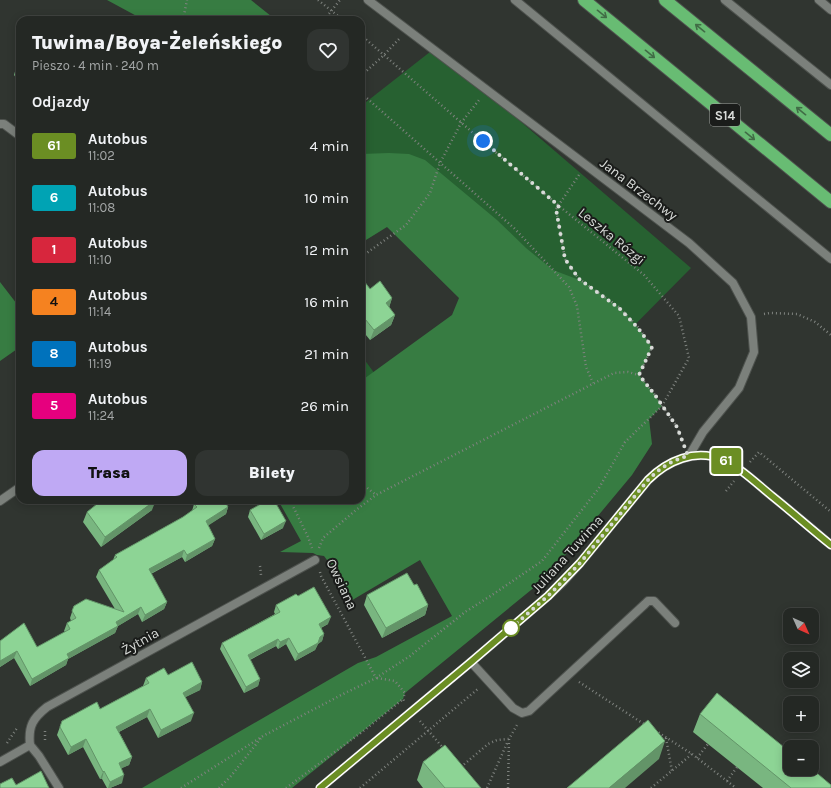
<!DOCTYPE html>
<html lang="pl">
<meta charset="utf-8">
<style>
body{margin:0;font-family:Karla,sans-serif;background:#303431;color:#f1f3f6;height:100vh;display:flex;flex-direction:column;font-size:15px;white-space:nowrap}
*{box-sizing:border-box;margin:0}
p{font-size:13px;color:#a3a6a6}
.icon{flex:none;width:22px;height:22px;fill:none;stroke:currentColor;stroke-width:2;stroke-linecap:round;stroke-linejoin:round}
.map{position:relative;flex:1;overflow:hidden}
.details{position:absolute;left:16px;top:16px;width:349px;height:488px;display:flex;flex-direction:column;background:#242824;border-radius:12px;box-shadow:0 2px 10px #0003,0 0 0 1px #414441}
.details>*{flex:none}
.badge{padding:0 8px;border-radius:3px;font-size:14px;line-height:26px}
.needle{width:26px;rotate:135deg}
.controls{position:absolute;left:783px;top:608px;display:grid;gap:8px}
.controls a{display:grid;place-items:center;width:36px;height:36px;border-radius:8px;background:#242824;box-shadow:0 2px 10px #0003,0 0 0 1px #414441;font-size:20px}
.you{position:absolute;width:20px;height:20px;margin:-10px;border:3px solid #fff;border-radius:50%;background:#1a73e8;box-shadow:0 0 0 6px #1a73e833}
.map>.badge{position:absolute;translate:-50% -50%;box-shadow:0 0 0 2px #fff}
h2{padding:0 16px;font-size:15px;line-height:36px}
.round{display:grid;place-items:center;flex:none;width:42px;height:42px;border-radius:12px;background:#303431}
.headline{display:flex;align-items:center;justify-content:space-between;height:68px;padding:0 16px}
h1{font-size:19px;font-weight:800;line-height:30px}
.primary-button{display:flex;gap:8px;margin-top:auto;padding:8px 16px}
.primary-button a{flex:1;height:46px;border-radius:12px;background:#bfa9f4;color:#111;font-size:16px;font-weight:800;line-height:46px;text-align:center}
.primary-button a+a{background:#303431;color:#f1f3f6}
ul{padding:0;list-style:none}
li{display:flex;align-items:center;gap:12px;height:52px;padding:0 16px}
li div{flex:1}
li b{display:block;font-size:15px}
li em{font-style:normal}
li .badge{min-width:44px;font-weight:700;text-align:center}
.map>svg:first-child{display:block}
</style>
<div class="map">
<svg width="831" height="788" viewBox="0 0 831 788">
<rect width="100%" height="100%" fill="#303530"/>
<path fill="#276131" d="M 435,48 L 691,268 L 606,354 L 361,483 L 361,355 L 375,374 L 478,303 L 391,224 L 361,243 L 361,106 Z"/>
<path fill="#377c42" d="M 107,0 L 251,0 L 276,20 L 144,20 Z
M 389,153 L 409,154 L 425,160 L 497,220 L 526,248 L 553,270 L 582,281 L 619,307 L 640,330 L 652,347 L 639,375 L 655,395 L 662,406 L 649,419 L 652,444 L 632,475 L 547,577 L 405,693 L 403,699 L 292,788 L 142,788 L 358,663 L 376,657 L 452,616 L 420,560 L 349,602 L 330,564 L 324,556 L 317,555 L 313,553 L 280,552 L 301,541 L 278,500 L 361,500 L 361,381 L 452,315 L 459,298 L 387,227 L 361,243 L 361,154 Z
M 0,282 L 20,308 L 20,347 L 0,361 Z"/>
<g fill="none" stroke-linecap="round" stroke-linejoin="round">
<g stroke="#4e524e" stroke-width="10">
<path id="service" d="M 368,0 L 689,243 L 733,283 L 751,317 L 754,352 L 739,388 L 703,432 L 689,456
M 515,0 L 831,259
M 725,0 L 831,85
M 819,0 L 831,10
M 0,501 L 20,487
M 471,662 L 513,708 L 522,713 L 529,711 L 645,604 L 648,601 L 654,601 L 675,623
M 30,745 L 39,756 L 59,788"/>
</g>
<g stroke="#4e524e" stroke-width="10">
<path id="minor" d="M 0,124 L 4,124 L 20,136
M 0,762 L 30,745 C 28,726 33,718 47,707 L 315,560"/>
</g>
<g stroke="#4e524e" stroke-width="10">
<path id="tertiary" d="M 320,788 L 471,662 L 548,596 L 564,581 L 580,563 L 648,480 C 667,461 696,448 723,460 C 741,468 756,483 772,496 C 792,512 811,528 831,545"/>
</g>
<g stroke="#4e524e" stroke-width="14">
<path id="motorway" d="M 584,0 L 831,202
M 665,0 L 831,135"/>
</g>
<path stroke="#7f837f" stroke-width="2.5" stroke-dasharray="1 3" stroke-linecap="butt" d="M 318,0 L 343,20
M 183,20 L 187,0
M 324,20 L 340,0
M 361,76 L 384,55 L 399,39
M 361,93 L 514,228 L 569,287 L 577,306 L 586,367 L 593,383
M 579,175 L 556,209 L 565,259 L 579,279 L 619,307 L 638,327 L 652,347 L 639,375
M 361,257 L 406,225 L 430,193 L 440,163 L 461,123 L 479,100
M 764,314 L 770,313 L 797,314 L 815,322 L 831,335
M 750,462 L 759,452 L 831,512
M 361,483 L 376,495 L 614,373 L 628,372 L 639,375 L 655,395 L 677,427 L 682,441
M 726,491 L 734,481
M 290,500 L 308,537 L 312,548
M 319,548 L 323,538 L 356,510 L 376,495
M 260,566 L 261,575
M 320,572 L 321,576 L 376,678
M 377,678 L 395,681 L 405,693 L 403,699
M 579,682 L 647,726
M 420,721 L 444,749
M 45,731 L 45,740 L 46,741
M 666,738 L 672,771
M 7,743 L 17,728
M 692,754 L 736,788
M 697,758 L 708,744
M 461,767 L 488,744 L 497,740 L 509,739
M 727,781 L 737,767
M 181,788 L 263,736 L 345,693 L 376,678 L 410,656 L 465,612 L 492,595 L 542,561 L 599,488 L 625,442 L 662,406 L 689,358 L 679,316 L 644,275 L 559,206 L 472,132 L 361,35
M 219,788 L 231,776 L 261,738
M 286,788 L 366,729 L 403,699 L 404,701
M 360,788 L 479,688
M 487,788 L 508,741
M 508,788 L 509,739 L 517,725
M 651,788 L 692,754 L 656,731"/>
<use href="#service" stroke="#7b807b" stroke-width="8"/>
<use href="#minor" stroke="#7b807b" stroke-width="8"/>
<use href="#tertiary" stroke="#7b807b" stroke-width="8"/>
<use href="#motorway" stroke="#68bc73" stroke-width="12"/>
</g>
<path fill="#79b680" d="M 20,65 L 20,83 L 14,75 L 16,68 Z
M 20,202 L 20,215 L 16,210 L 19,203 Z
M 361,277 L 370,289 L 392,298 L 389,307 L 395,315 L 391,325 L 370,340 L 361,329 Z
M 194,504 L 228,507 L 226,514 L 208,525 L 215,539 L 212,546 L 185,562 L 182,557 L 151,574 L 167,602 L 164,609 L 142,622 L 138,614 L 118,626 L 115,633 L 68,659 L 66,665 L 30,686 L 14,658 L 0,667 L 0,641 L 37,647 L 65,632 L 64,631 L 67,623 L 71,621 L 70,618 L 74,606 L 115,609 L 96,577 L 99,570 L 113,560 L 115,555 L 183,517 L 192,511 Z
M 152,510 L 101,547 L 83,522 L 87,512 Z
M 250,510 L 283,528 L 261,540 L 248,517 Z
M 414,585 L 428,605 L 425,615 L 382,638 L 364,605 L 367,595 Z
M 298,596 L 328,624 L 321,628 L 324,634 L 322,641 L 318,644 L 315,650 L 295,661 L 286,644 L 278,649 L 276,646 L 250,660 L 260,679 L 258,686 L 244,693 L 220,649 L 222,643 L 275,614 L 274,612 L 276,605 Z
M 168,675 L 202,682 L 200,690 L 185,697 L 191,721 L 158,738 L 147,717 L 119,732 L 132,757 L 129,765 L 121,768 L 122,783 L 110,788 L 107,788 L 102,779 L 100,779 L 83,747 L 68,755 L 57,735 L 62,721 L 100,709 L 143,686 L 146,678 Z
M 700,714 L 831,788 L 763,788 L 693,732 Z
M 423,762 L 481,788 L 423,788 L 417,780 Z"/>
<path fill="#639468" d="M 392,298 L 389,308 L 386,303 Z
M 395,315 L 391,325 L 370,340 L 374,330 Z
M 156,500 L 152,510 L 101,547 L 105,537 Z
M 228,507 L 226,514 L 203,529 L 206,521 Z
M 286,521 L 283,528 L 261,540 L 264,534 Z
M 215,539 L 212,546 L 185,562 L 187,555 Z
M 184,550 L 182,557 L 146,576 L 149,569 Z
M 167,602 L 164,609 L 142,622 L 145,615 Z
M 428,605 L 425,615 L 382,638 L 386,628 Z
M 141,607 L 138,614 L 118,626 L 115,633 L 68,659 L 66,665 L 30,686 L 32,679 L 67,654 L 116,622 Z
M 331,617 L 328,624 L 316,630 L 319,624 Z
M 324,634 L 322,641 L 318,644 L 315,650 L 295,661 L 298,654 Z
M 289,638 L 286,644 L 278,649 L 280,642 Z
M 278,639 L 276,646 L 245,662 L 248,655 Z
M 17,651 L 14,658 L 0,667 L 0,661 Z
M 260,679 L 258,686 L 244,693 L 246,687 Z
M 202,682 L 200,690 L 180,700 L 183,693 Z
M 150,709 L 147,717 L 113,735 L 116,727 Z
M 194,713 L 191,721 L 158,738 L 161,730 Z
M 86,739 L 83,747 L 68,755 L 71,747 Z
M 665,741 L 659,759 L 625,788 L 609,788 Z
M 132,757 L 129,765 L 116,771 L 119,763 Z
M 104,771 L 102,779 L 100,779 L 103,772 Z
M 124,775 L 122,783 L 110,788 L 108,788 L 110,782 Z"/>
<path fill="#8dd495" stroke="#639468" d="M 20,65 L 20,73 L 16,68 Z
M 361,277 L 370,289 L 380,281 L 392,298 L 386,303 L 395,315 L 374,330 L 361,314 Z
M 102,500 L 156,500 L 105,537 L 87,512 Z
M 200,500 L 224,500 L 228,507 L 206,521 L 215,539 L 187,555 L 184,550 L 149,569 L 167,602 L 145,615 L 141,607 L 116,622 L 118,626 L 67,654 L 69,658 L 32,679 L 17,651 L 0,661 L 0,641 L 24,623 L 37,647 L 70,629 L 67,623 L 76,618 L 72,611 L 74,606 L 86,599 L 124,612 L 99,570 L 117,557 L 115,555 L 183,517 L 197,507 L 194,504 Z
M 268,500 L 274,500 L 286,521 L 264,534 L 250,510 Z
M 407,573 L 414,585 L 417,584 L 428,605 L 386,628 L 367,595 Z
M 314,587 L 331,617 L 319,624 L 324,634 L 320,637 L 318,643 L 298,654 L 289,638 L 280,642 L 278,639 L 248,655 L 260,679 L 246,687 L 222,643 L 280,612 L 276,605 L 296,594 L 298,596 Z
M 192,662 L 202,682 L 183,693 L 194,713 L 161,730 L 150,709 L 116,727 L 132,757 L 119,763 L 124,775 L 110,782 L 104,771 L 103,772 L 86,739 L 71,747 L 60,727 L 62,721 L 97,702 L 100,709 L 149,683 L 146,678 L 164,668 L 168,675 Z
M 717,693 L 790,752 L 790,769 L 812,769 L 831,785 L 831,788 L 791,788 L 700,714 Z
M 648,720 L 665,741 L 609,788 L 567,788 Z
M 445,745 L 481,788 L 445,788 L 423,762 Z
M 41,771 L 49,788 L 0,788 L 0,784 L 12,778 L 16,785 Z"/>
<defs><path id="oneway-shaft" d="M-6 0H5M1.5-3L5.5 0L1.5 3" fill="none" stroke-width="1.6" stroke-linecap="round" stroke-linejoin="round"/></defs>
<g stroke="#416c46">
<use href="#oneway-shaft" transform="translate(602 14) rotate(39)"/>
<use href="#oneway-shaft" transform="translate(700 28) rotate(-141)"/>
<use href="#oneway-shaft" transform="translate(650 54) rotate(39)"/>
<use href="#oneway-shaft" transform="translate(801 111) rotate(-141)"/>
<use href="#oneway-shaft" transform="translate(750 136) rotate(39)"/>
</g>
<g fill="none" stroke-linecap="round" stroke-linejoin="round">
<g stroke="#fff" stroke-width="9">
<path id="line" d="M 320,788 L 471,662 L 548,596 L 580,563 L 648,480 C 667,461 695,448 723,460 C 741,468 756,483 772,496 C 792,512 811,529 831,545"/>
</g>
<use href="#line" stroke="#6b8e23" stroke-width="6"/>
<path stroke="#d8dbd8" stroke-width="4" stroke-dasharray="0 7.2" d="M 483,141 L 559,206 L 556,209 L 565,259 L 579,279 L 619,308 L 638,328 L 652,347 L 639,375 L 655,395 L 677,427 L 688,456 C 672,460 660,468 648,480 L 580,563 L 564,580 L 548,596 L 511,628"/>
</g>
<circle fill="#fff" stroke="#6b8e23" stroke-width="2" cx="511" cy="628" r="8"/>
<g text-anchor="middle" stroke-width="4" stroke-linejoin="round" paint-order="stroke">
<rect fill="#1a1c1a" stroke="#9fa29f" stroke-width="1" x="710" y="104" width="30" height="22" rx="3"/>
<g font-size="13" font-weight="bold" fill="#d8dbd8">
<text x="725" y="120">S14</text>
</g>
<g font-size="14" fill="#d8dbd8" stroke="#1a1c1a">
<text transform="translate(639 189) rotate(37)" y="5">Jana Brzechwy</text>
<text transform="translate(612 236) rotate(39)" y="5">Leszka Rózgi</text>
<text transform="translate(567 554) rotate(-48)" y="5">Juliana Tuwima</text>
<text transform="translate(342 584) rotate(65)" y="5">Owsiana</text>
<text transform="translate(140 641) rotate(-29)" y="5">Żytnia</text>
</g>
</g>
</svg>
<div class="controls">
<a><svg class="needle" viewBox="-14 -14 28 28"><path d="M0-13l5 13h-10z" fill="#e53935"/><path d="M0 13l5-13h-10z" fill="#a3a6a6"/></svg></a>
<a><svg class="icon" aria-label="layers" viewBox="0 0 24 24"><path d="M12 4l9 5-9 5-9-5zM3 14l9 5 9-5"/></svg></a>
<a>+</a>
<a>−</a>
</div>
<div class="you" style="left:483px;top:141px"></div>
<b class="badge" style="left:726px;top:461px;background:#6b8e23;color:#fff">61</b>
<section class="details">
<div class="headline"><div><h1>Tuwima/Boya-Żeleńskiego</h1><p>Pieszo · 4 min · 240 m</p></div><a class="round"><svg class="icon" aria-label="heart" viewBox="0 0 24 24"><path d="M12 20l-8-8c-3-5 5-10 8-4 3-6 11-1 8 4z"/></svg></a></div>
<h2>Odjazdy</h2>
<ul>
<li><span class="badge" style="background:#6b8e23;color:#fff">61</span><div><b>Autobus</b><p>11:02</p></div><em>4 min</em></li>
<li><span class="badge" style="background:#00a3b4;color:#fff">6</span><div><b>Autobus</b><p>11:08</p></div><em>10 min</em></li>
<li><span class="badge" style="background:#d7263d;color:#fff">1</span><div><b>Autobus</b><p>11:10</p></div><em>12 min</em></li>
<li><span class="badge" style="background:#f58220;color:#111">4</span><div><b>Autobus</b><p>11:14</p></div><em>16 min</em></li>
<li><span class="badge" style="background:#0072bc;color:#fff">8</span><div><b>Autobus</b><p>11:19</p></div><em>21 min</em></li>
<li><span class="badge" style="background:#e6007e;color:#fff">5</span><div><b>Autobus</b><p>11:24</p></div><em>26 min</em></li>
</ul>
<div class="primary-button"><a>Trasa</a><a>Bilety</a></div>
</section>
</div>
